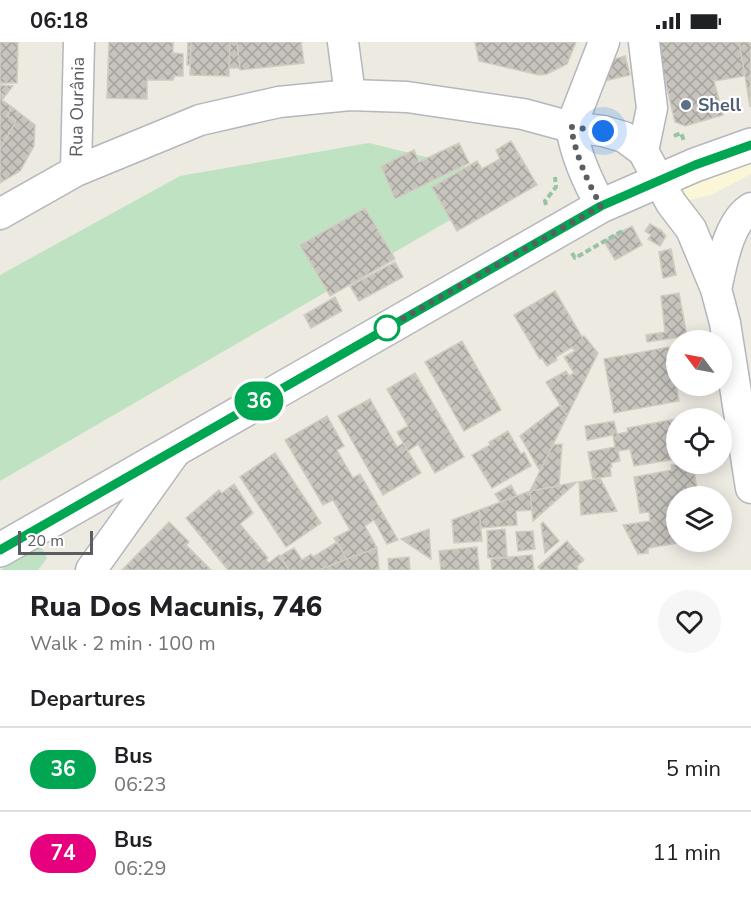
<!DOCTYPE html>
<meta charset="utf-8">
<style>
body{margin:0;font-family:"Nunito Sans",sans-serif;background:#f6f6f6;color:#202124;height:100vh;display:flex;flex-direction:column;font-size:22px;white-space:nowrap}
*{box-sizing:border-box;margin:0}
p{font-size:20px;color:#757577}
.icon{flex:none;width:33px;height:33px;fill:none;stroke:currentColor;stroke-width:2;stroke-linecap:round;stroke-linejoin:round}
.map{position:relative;height:528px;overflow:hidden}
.panel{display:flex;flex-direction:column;background:#fff;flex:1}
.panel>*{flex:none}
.badge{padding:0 12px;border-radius:20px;font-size:21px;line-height:39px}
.needle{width:39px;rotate:302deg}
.controls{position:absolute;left:666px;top:288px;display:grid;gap:12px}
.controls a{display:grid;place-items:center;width:66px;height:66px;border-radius:50%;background:#fff;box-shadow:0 3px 15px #0003;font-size:30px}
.scale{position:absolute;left:18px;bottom:15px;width:75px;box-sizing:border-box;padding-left:6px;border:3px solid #5a5d61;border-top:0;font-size:16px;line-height:21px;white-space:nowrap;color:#5a5d61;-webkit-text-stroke:4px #fff;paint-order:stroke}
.you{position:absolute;width:30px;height:30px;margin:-15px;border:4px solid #fff;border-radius:50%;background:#1a73e8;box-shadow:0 0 0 9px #1a73e833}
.map>.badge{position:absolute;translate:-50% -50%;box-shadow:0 0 0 3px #fff}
h2{padding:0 30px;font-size:22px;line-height:54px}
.round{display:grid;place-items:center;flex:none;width:63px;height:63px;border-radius:32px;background:#f6f6f6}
.headline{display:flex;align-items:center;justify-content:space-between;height:102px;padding:0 30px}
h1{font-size:28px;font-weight:800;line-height:45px}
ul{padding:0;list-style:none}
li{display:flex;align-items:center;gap:18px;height:84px;padding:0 30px;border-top:2px solid #e0e0e0}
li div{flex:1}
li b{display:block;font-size:22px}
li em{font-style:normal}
li .badge{min-width:66px;font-weight:700;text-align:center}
.status{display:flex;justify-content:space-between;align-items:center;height:42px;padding:0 30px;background:#fff;direction:ltr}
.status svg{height:16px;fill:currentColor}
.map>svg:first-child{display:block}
</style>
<div class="status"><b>06:18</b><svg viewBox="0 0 49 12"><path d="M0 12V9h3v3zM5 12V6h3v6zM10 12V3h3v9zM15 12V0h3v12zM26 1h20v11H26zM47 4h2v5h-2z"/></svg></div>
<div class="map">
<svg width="751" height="528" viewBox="0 0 751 528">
<defs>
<pattern id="building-cross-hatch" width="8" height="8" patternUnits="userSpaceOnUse" patternTransform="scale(1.5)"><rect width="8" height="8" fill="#c7c4be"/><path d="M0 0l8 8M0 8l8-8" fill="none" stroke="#a5a29e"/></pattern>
</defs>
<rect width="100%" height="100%" fill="#eceae1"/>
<path fill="#fbf6d7" d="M 751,105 L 751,132 L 711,153 L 689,158 L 682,148 L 678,134 Z"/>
<path fill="#bfe3c2" d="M 369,101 L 519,138 L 0,439 L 0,233 L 180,134 Z
M 41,504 L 47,516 L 38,528 L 0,528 Z"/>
<path fill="url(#building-cross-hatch)" stroke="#d0ccc0" stroke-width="1.5" d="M 0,0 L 18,0 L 17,41 L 0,41 Z
M 109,0 L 173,0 L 173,11 L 183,12 L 183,34 L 174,34 L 173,38 L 147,38 L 147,57 L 107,56 Z
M 188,0 L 191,0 L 190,23 L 187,23 Z
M 191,0 L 230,0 L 229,34 L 190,33 Z
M 230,0 L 237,0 L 240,26 L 229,26 Z
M 237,0 L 301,0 L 304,21 L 240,28 Z
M 475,0 L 576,0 L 567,22 L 547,32 L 539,33 L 479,19 Z
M 656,0 L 739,0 L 745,34 L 714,39 L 723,73 L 685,84 L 675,80 Z
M 739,0 L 751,0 L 750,65 L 745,34 Z
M 625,14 L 630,33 L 604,39 L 605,20 Z
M 0,43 L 13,44 L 5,54 L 0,51 Z
M 0,51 L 5,54 L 2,58 L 12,65 L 7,74 L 16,79 L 0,107 Z
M 12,65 L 35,83 L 34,104 L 20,129 L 0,141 L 0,107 L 16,79 L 7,74 Z
M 511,99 L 537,143 L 457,189 L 432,145 L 477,119 L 482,127 L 500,117 L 496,108 Z
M 459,101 L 469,121 L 395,157 L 381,124 L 414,108 L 419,120 Z
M 365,166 L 395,217 L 330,254 L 300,203 Z
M 650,182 L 661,188 L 666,194 L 660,204 L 648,197 L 651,193 L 645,189 Z
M 632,184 L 642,203 L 615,218 L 604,199 Z
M 671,207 L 676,233 L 663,236 L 659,210 Z
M 395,220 L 403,235 L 359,259 L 350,244 Z
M 555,249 L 582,295 L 584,294 L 598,311 L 567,374 L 546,340 L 566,329 L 569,334 L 574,331 L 564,315 L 575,309 L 572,305 L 556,315 L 557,318 L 547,324 L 542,316 L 540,317 L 514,273 Z
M 679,251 L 687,294 L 647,300 L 646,293 L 665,290 L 661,254 Z
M 335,255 L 342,269 L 311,286 L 304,273 Z
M 462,299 L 501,368 L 464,389 L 425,320 Z
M 669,305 L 679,359 L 614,371 L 604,317 Z
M 415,331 L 464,415 L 435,431 L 418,402 L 408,409 L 397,390 L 408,384 L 387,347 Z
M 370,357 L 397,405 L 403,401 L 421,431 L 383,453 L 338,374 Z
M 560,363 L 567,374 L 540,429 L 520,394 Z
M 327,374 L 344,404 L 337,408 L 353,436 L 360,432 L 398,498 L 387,502 L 374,478 L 365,484 L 377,506 L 347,517 L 334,496 L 350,488 L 333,458 L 323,463 L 285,398 Z
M 676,377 L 676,417 L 634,424 L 630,407 L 618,409 L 620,419 L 611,421 L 612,425 L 610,425 L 611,434 L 593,437 L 588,410 L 615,405 L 613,393 L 587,398 L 585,384 L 614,379 L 617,392 L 628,390 L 627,386 Z
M 508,389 L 521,412 L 524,410 L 531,424 L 492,446 L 472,413 L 490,403 L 489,400 Z
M 562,402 L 559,444 L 530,449 L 553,403 Z
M 275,411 L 321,481 L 286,505 L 240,435 Z
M 677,422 L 701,422 L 702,426 L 694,428 L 698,454 L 676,454 L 676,500 L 684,500 L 648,506 L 648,511 L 638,512 L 623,483 L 650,479 L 649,470 L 640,471 L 634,435 L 672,428 L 671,423 Z
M 600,436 L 617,469 L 581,473 L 579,440 Z
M 577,440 L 533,479 L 530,449 Z
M 234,442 L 253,471 L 240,482 L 268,516 L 266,518 L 269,521 L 279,513 L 289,528 L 228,528 L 186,476 L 219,448 L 222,451 Z
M 511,443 L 517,454 L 500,460 L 495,452 Z
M 530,449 L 532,468 L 516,469 L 517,483 L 481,486 L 479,468 Z
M 479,468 L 482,499 L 454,501 L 452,478 Z
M 169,480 L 189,500 L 186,503 L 211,528 L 122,528 Z
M 543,480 L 559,499 L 545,511 L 541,482 Z
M 429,487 L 431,517 L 401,497 Z
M 505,487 L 507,515 L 488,516 L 487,489 Z
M 533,489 L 535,507 L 518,509 L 516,490 Z
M 567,499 L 584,518 L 577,524 L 578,528 L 541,528 L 538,525 Z
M 337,500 L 347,517 L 319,528 L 289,528 L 280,514 L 294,506 L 302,518 L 311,512 L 313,515 Z
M 477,505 L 479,528 L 441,528 L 439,509 Z
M 377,506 L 379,528 L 319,528 L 347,517 Z
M 532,513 L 534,528 L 492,528 L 491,517 Z
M 409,515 L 410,528 L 389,528 L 388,517 Z"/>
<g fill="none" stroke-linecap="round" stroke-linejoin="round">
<g stroke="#b4b7bb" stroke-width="33">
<path id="street" d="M 343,0 L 350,53
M 643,109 L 652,66 L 644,0
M 76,129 L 79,0
M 601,164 C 587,138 576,114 571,85 L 603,89 L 624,95 L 643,109 L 671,161 L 691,187 L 716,247 L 725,281 L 751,446
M 0,172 L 76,129 L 200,78 L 279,60 L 350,53 L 407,55 L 523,72 L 571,85 L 604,0
M 716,247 C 722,222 728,180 751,166
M 91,528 L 178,406"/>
</g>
<g stroke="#b5b7bd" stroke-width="36">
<path id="secondary" d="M 0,508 L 601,164 L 695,123 L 751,103"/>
</g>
<path stroke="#99c3a8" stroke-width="4" stroke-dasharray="6 3" stroke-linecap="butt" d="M 674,94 L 681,91 L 684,99
M 546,163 L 545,159 L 556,145 L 555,135
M 572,211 L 575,216 L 624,188"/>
<use href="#street" stroke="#fff" stroke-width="30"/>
<use href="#secondary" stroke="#fff" stroke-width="33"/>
</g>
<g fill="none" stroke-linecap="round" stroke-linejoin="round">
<g stroke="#fff" stroke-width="14">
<path id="line" d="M 0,508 L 601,164 L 695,123 L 751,103"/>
</g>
<use href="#line" stroke="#00a651" stroke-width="9"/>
<path stroke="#5a5d61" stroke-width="6" stroke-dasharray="0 10.8" d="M 387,286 L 381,289 L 601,164 C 587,139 576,114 571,85 L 603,89"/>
</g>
<circle fill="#5c6f8a" stroke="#fff" stroke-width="2" cx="686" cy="63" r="6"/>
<circle fill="#fff" stroke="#00a651" stroke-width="3" cx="387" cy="286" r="12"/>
<g text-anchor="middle" stroke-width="4.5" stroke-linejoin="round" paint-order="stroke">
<g font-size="18" font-weight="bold" fill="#4e5e75" stroke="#fff" text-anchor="start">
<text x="698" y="69">Shell</text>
</g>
<g font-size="18" fill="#5a5d61" stroke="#fff">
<text transform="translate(77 65) rotate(-89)" y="6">Rua Ourânia</text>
</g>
</g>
</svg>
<div class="controls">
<a><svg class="needle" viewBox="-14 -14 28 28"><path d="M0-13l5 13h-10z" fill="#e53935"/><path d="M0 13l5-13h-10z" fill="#757577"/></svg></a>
<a><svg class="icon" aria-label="locate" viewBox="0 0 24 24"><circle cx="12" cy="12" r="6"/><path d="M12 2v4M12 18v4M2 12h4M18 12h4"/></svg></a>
<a><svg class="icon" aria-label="layers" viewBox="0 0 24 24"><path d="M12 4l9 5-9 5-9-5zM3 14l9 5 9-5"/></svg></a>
</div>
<div class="scale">20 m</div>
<div class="you" style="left:603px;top:89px"></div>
<b class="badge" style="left:259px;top:359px;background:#00a651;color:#fff">36</b>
</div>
<section class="panel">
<div class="headline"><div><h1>Rua Dos Macunis, 746</h1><p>Walk · 2 min · 100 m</p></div><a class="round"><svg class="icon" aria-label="heart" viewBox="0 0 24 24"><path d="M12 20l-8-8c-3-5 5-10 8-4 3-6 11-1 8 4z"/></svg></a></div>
<h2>Departures</h2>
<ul>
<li><span class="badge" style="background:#00a651;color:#fff">36</span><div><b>Bus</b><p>06:23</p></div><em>5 min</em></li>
<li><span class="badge" style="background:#e6007e;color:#fff">74</span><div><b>Bus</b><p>06:29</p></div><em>11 min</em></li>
</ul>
</section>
